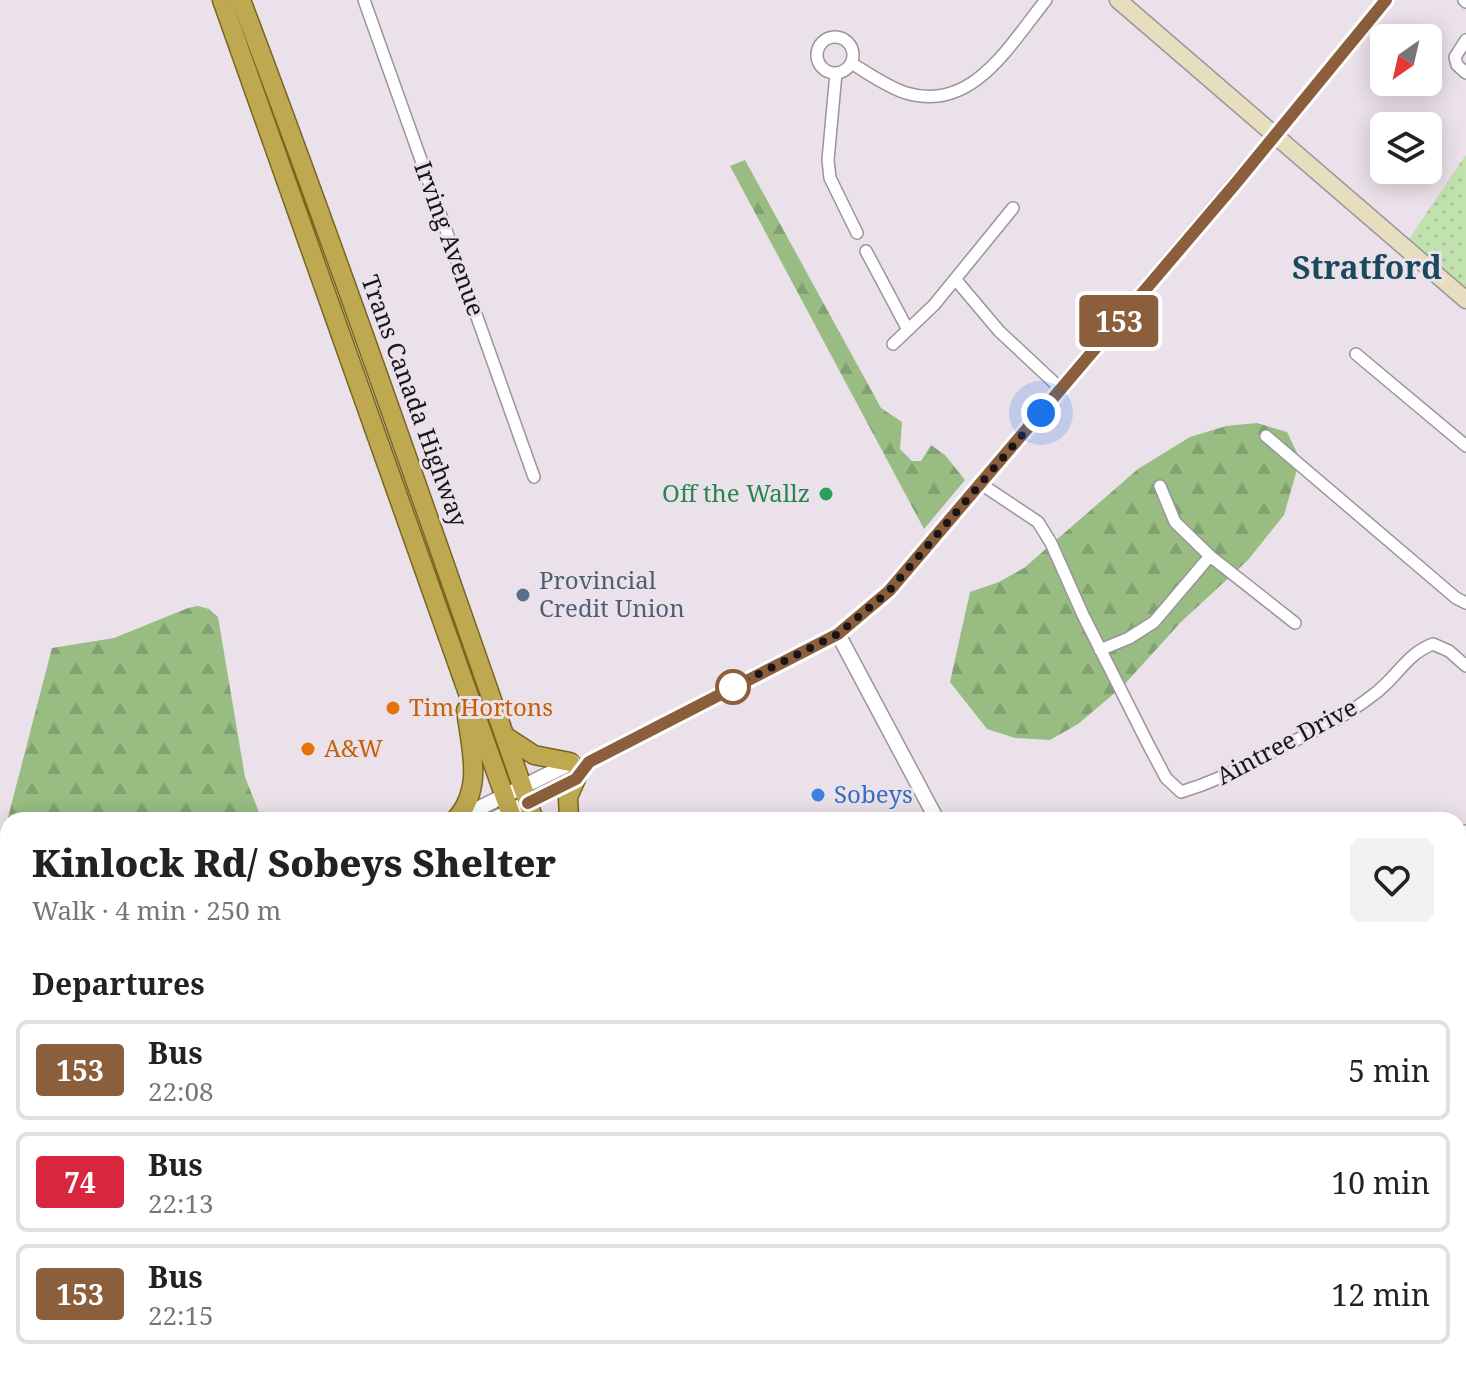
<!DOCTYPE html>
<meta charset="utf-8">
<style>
body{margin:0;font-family:"Noto Serif",serif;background:#f2f2f2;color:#222;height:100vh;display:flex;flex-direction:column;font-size:30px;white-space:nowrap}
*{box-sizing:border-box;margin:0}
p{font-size:26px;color:#767676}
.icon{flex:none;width:44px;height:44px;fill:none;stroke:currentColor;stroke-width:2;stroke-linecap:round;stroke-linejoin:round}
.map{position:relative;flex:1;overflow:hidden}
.details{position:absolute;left:0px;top:812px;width:1466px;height:562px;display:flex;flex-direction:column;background:#fff;border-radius:24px 24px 0 0;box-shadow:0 4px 20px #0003}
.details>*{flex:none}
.badge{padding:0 16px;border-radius:6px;font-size:28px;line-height:52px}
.needle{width:52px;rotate:214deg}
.fabs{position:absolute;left:1370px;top:24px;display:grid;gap:16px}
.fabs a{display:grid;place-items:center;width:72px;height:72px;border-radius:12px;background:#fff;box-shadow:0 4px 20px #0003;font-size:40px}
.you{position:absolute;width:40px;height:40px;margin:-20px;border:6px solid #fff;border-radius:50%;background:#1a73e8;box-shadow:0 0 0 12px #1a73e833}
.map>.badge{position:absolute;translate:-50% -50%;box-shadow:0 0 0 4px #fff}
h2{padding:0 32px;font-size:30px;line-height:72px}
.round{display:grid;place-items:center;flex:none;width:84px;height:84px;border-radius:12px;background:#f2f2f2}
.head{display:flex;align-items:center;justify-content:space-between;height:136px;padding:0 32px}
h1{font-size:38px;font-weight:800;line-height:60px}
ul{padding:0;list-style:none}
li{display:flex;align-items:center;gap:24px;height:100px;margin:0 16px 12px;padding:0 16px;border:4px solid #e0e0e0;border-radius:12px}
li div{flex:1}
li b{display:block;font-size:30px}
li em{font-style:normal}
li .badge{min-width:88px;font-weight:700;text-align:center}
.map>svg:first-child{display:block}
</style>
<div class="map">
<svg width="1466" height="1373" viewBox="0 0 1466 1373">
<defs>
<pattern id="grass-dots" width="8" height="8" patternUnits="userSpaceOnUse" patternTransform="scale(2)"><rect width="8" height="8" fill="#c1e2ae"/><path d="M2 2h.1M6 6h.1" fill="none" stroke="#a5c195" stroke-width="1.8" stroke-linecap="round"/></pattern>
<pattern id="forest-firs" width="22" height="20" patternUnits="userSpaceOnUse" patternTransform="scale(2)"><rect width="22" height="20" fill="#98bc82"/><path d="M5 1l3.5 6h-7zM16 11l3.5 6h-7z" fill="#82a170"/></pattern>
</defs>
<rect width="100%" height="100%" fill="#ebe1ea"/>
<path fill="url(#grass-dots)" d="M 1465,156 L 1466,156 L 1466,289 L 1409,239 Z
M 0,1162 L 8,1165 L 8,1366 L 91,1366 L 112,1373 L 0,1373 Z"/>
<path fill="url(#forest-firs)" d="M 745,160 L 881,408 L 902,422 L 900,449 L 912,461 L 921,461 L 931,445 L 945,455 L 965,480 L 924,529 L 730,166 Z
M 1257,423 L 1287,432 L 1300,459 L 1284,515 L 1248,560 L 1181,622 L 1123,686 L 1078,724 L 1050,740 L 1015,738 L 987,729 L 950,682 L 970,592 L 999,582 L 1024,568 L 1138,469 L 1190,437 L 1226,426 Z
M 198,606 L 209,609 L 218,617 L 245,777 L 262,820 L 8,820 L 8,1165 L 0,1162 L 0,848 L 52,648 L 114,638 L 188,608 Z
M 371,1366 L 512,1366 L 510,1373 L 374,1373 Z
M 547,1366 L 672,1366 L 659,1373 L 556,1373 Z"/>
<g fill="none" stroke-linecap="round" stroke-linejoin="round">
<g stroke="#9c939c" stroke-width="14">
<path id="minor" d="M 364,0 L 534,477
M 1464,0 L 1466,2
M817 55a18 18 0 1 1 36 0a18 18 0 1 1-36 0Z
M 1466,40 L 1455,57 L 1457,65 L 1466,73
M 851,63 C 868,73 887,87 906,93 C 973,113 1010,44 1046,0
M 836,73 L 828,160 L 830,178 L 857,233
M 866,251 L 908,330
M 956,280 L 999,331 L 1061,389
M 893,344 L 934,305 L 1013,208
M 1356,354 L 1466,446
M 1266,436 L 1456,598 L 1466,603
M 981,484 L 1038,522 L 1051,543 L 1083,615 L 1148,744 L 1166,778 L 1181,792 C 1218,781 1243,766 1276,750 C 1310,733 1344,718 1373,695 C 1396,679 1406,654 1433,644 L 1449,651 L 1466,666
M 1160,486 L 1175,522 L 1210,556 L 1295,623
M 1100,650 L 1129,638 L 1154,622 L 1210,556
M 1458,838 L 1466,831
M 1458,975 L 1466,971
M 1458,997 L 1466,1001
M 1458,1225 L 1466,1222
M 1458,1338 L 1466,1353
M 354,1366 L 357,1373"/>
</g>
<g stroke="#9c939c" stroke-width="17">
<path id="tertiary" d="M 838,634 L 937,820
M 455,820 L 573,762
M 492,820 L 576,779 L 589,762 L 838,634 L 889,591 L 1275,136 L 1386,0
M 1229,1366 L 1232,1373
M 1144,1373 L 1159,1366"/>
</g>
<g stroke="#9c939c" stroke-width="19">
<path id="secondary" d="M 1118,0 L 1466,300"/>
</g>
<g stroke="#796621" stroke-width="21">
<path id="trunk" d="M 222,0 L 513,820
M 241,0 C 344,272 438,546 534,820
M 505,736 L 534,755 L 570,762
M 455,820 C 484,789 471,749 466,710
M 569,820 L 568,797 L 576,779
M 712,1366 L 715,1373
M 736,1366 L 739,1373"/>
</g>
<use href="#minor" stroke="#fff" stroke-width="11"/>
<use href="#tertiary" stroke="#fff" stroke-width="14"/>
<use href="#secondary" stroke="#e6debe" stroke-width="16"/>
<use href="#trunk" stroke="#bea850" stroke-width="18"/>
</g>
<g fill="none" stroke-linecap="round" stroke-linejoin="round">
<g stroke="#fff" stroke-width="18">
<path id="line" d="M 528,803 L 576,779 L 589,762 L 838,634 L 889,591 L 1236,183 L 1386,0"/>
</g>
<use href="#line" stroke="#8b5e3c" stroke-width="12"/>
<path stroke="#191519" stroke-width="8" stroke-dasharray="0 14.4" d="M 733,687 L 838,634 L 889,591 L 1041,413"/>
</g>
<circle fill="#2e9e5b" stroke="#ebe1ea" stroke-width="3" cx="826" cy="494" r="8"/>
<circle fill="#5c6f8a" stroke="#ebe1ea" stroke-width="3" cx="523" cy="595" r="8"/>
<circle fill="#fff" stroke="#8b5e3c" stroke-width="4" cx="733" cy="687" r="16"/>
<g fill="#e8710a" stroke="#ebe1ea" stroke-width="3">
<circle cx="393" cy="708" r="8"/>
<circle cx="308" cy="749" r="8"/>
</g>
<circle fill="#3f7fe0" stroke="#ebe1ea" stroke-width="3" cx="818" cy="795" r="8"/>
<g text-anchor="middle" stroke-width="6" stroke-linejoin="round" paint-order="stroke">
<g font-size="24" fill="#191519" stroke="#ebe1ea">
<text transform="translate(449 239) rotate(70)" y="8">Irving Avenue</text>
<text transform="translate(414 401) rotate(70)" y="8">Trans Canada Highway</text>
<text transform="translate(1287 742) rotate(-28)" y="8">Aintree Drive</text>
</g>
<g font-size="24" fill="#27864d" stroke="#ebe1ea" text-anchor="end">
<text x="810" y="502">Off the Wallz</text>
</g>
<g font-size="24" fill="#4e5e75" stroke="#ebe1ea" text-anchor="start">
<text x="539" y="589">Provincial<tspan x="539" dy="28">Credit Union</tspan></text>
</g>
<g font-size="24" fill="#c56008" stroke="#ebe1ea" text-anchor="start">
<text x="409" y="716">Tim Hortons</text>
<text x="324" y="757">A&amp;W</text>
</g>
<g font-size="24" fill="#366cbe" stroke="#ebe1ea" text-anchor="start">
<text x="834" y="803">Sobeys</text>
</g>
<g font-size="32" font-weight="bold" fill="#1b495d" stroke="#ebe1ea">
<text x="1367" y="279">Stratford</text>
</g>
</g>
</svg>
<div class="fabs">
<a><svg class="needle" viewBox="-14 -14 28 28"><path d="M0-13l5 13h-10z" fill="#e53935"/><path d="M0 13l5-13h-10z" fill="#767676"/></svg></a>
<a><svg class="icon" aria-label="layers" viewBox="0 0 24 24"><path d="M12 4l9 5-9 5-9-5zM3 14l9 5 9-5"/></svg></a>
</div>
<div class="you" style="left:1041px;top:413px"></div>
<b class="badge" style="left:1119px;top:321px;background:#8b5e3c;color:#fff">153</b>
<section class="details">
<div class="head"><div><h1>Kinlock Rd/ Sobeys Shelter</h1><p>Walk · 4 min · 250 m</p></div><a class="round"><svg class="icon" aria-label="heart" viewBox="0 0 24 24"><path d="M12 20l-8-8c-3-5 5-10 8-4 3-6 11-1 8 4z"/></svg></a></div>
<h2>Departures</h2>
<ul>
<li><span class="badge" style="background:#8b5e3c;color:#fff">153</span><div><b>Bus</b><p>22:08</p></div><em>5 min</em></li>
<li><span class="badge" style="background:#d7263d;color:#fff">74</span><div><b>Bus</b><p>22:13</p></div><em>10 min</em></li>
<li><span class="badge" style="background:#8b5e3c;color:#fff">153</span><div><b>Bus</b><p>22:15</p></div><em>12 min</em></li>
</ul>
</section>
</div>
